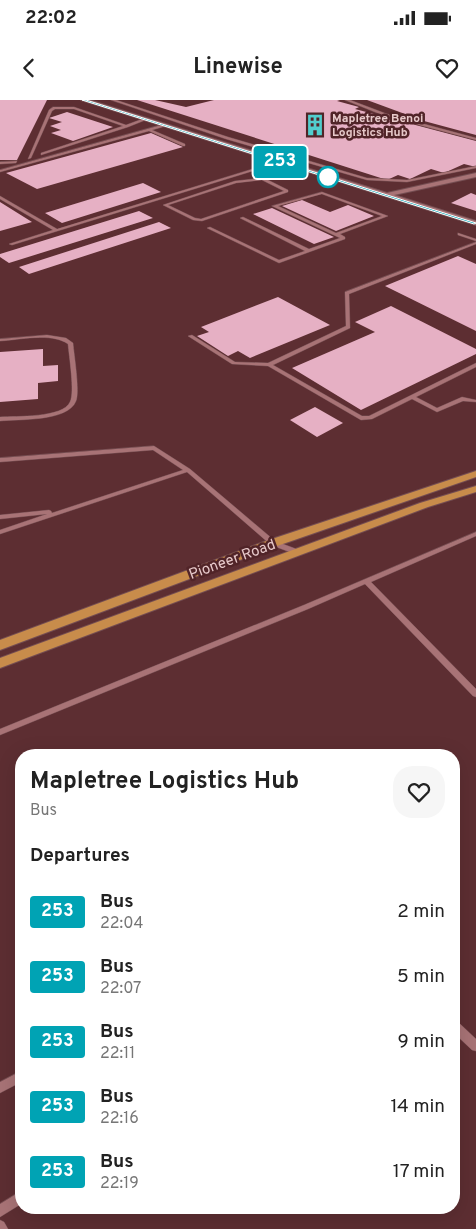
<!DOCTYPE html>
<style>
body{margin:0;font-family:Overpass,sans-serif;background:#f6f6f6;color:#222;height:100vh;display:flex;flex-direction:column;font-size:19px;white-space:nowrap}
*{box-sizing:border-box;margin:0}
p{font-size:16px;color:#767676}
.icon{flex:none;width:28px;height:28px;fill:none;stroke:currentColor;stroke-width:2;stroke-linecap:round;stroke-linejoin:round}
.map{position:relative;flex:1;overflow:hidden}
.sheet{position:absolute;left:15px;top:649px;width:445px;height:465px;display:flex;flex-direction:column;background:#fff;border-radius:20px;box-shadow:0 5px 20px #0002}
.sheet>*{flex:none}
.badge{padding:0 10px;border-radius:4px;font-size:18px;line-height:32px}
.map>.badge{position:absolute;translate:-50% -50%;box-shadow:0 0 0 2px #fff}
h2{padding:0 15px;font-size:19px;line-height:45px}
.round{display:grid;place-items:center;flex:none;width:52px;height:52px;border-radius:20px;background:#f6f6f6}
.headline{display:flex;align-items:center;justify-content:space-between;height:85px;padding:0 15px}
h1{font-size:24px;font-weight:700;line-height:38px}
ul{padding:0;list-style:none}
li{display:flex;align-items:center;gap:15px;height:65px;padding:0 15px}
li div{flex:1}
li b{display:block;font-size:19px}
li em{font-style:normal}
li .badge{min-width:55px;font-weight:700;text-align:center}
.status{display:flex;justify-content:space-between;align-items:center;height:35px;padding:0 25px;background:#fff;direction:ltr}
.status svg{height:14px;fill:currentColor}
header{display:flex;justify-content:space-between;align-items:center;height:65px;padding:0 15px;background:#fff;font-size:22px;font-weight:700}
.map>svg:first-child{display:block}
</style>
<div class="status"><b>22:02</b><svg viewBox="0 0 49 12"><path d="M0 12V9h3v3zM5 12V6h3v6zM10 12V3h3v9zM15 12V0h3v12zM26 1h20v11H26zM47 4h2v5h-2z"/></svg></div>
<header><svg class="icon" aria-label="back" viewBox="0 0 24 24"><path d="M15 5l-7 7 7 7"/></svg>Linewise<svg class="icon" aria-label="heart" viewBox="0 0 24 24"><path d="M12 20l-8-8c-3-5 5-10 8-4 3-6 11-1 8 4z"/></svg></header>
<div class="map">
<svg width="476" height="1129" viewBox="0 0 476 1129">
<rect width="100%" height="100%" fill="#5d2e32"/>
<path fill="#e6b0c4" d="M 0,0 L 47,0 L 17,60 L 0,60 Z
M 137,0 L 155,0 L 186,7 L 214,0 L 340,0 L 337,1 L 359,7 L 355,9 L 476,41 L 476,67 L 464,64 L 444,73 L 431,69 L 410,79 L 398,75 L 387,80 Z
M 367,0 L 476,0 L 476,35 L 424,21 Z
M 67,12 L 113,27 L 73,41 L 51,33 L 61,30 L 50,26 L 62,22 L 49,18 Z
M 151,33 L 183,47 L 37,89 L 6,73 Z
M 143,83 L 161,92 L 62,123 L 45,113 Z
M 471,93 L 476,95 L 476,111 L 451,103 Z
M 302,100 L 330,112 L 348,105 L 374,116 L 336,131 L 282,106 Z
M 0,102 L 32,122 L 0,131 Z
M 272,108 L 334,137 L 314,144 L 253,114 Z
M 139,111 L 153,118 L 9,163 L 0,157 L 0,154 Z
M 159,122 L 171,128 L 29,174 L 19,167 Z
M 458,156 L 476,164 L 476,231 L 385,186 Z
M 278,197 L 330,225 L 250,258 L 238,251 L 228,256 L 197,236 L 209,232 L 201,227 Z
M 391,206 L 476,249 L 476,254 L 361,310 L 292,268 L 375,232 L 355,222 Z
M 43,249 L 43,266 L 58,265 L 58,281 L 38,283 L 38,299 L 0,302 L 0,252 Z
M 315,307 L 343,323 L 317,337 L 290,320 Z"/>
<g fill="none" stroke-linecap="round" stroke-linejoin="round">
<g stroke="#754e52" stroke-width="1">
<path id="lane" d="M 111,0 L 116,0 L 228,37 L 367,78 L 407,80 L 476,66 L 476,68 L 407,82 L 367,80 L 226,39 Z
M 345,0 L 350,0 L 387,14 L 476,38 L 476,40 L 385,16 Z
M 53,7 L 74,7 L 126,25 L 145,18 L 148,19 L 128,27 L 41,55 L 41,53 L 123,26 L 74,9 L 55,9 L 52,11 L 31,58 L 28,59 L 49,10 Z
M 165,24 L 166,26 L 152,30 L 185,44 L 185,46 L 183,46 L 149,31 L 0,72 L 0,70 Z
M 17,61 L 16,63 L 0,64 L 0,62 Z
M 279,61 L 282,62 L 12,145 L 9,144 L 53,130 L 0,99 L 0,96 L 57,129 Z
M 294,66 L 297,67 L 266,79 L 288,90 L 288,92 L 202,121 L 193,120 L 163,105 L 235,81 L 262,78 ZM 262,80 L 284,91 L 201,119 L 195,118 L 168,105 L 236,83 Z
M 322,92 L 388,116 L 340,134 L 345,137 L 345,139 L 279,163 L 207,128 L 210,127 L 279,160 L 305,151 L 240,118 L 243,117 L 309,149 L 340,138 L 272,106 ZM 322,94 L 382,116 L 336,133 L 278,106 Z
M 458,133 L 476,139 L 476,141 L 458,135 Z
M 476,142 L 476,144 L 349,194 L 350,228 L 273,265 L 362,316 L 369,316 L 476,263 L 476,267 L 416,297 L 437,308 L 462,297 L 476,300 L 476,302 L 463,301 L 437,312 L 412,299 L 372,319 L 361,320 L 268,266 L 232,264 L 188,236 L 192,235 L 235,262 L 268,263 L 346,226 L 345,192 Z
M 47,235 L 66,238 L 73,243 C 74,255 80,291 76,301 C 68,322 18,319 0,321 L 0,317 C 16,316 63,318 70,302 C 75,292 69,256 68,244 C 51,232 19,240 0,241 L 0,239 Z
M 154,346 L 190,369 L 275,441 L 299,450 L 300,452 L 299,454 L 295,454 L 271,445 L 187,372 L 0,434 L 0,430 L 47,414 L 0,419 L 0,415 L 49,410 L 51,411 L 52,413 L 183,370 L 153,350 L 0,362 L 0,358 Z
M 476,432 L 476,436 L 371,482 L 476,589 L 476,597 L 473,596 L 365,484 L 308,509 L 0,635 L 0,629 L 304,505 Z
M 454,921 L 458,922 L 476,939 L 476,951 L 472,950 L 454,933 Z
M 21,971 L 21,982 L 0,993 L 0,982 Z
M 21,1091 L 21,1104 L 0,1117 L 0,1104 Z
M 0,1120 L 4,1122 L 8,1129 L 0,1129 Z"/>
</g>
<g stroke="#754e52" stroke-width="2">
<path id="street" d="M 81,0 L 89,0 L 387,93 L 476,73 L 476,77 L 394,95 L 476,121 L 476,125 Z"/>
</g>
<g stroke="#754e52" stroke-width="2">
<path id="primary" d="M 476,371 L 476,377 L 277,446 L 0,550 L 0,540 L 269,440 Z
M 476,386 L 476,392 L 428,407 L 0,568 L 0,558 L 420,403 Z"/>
</g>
<use href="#lane" fill="#a87376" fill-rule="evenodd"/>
<use href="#street" fill="#a87376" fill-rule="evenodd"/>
<use href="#primary" fill="#c88c4b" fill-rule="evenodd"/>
</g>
<path fill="#00a3b4" stroke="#fff" d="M 82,0 L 86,0 L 476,123 L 474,124 Z"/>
<defs>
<g id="building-bare" transform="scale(1.725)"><path d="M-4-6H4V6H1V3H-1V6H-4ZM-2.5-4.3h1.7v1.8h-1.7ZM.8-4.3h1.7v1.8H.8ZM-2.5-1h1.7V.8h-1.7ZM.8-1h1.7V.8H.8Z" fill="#52cdcd" stroke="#512428" stroke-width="2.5" paint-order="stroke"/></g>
</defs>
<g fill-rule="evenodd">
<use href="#building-bare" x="315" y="25"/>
</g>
<circle fill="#fff" stroke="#00a3b4" stroke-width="2.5" cx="328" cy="77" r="10"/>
<g text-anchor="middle" stroke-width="5" stroke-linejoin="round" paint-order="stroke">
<g font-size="12" font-weight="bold" fill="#e7c9ca" stroke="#512428" text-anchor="start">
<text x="332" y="22">Mapletree Benoi<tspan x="332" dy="14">Logistics Hub</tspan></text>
</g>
<g font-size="15" fill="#e7c9ca" stroke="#512428">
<text transform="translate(232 459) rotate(-20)" y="5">Pioneer Road</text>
</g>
</g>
</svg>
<b class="badge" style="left:280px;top:62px;background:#00a3b4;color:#fff">253</b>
<section class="sheet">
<div class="headline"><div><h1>Mapletree Logistics Hub</h1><p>Bus</p></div><a class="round"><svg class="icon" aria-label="heart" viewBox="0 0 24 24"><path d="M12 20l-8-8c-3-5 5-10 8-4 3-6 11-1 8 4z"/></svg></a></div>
<h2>Departures</h2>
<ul>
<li><span class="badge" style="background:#00a3b4;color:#fff">253</span><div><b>Bus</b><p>22:04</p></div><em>2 min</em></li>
<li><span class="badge" style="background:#00a3b4;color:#fff">253</span><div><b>Bus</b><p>22:07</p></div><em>5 min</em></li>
<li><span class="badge" style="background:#00a3b4;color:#fff">253</span><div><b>Bus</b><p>22:11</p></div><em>9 min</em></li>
<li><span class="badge" style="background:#00a3b4;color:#fff">253</span><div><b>Bus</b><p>22:16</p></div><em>14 min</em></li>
<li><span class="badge" style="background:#00a3b4;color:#fff">253</span><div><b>Bus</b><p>22:19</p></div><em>17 min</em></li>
</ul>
</section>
</div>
